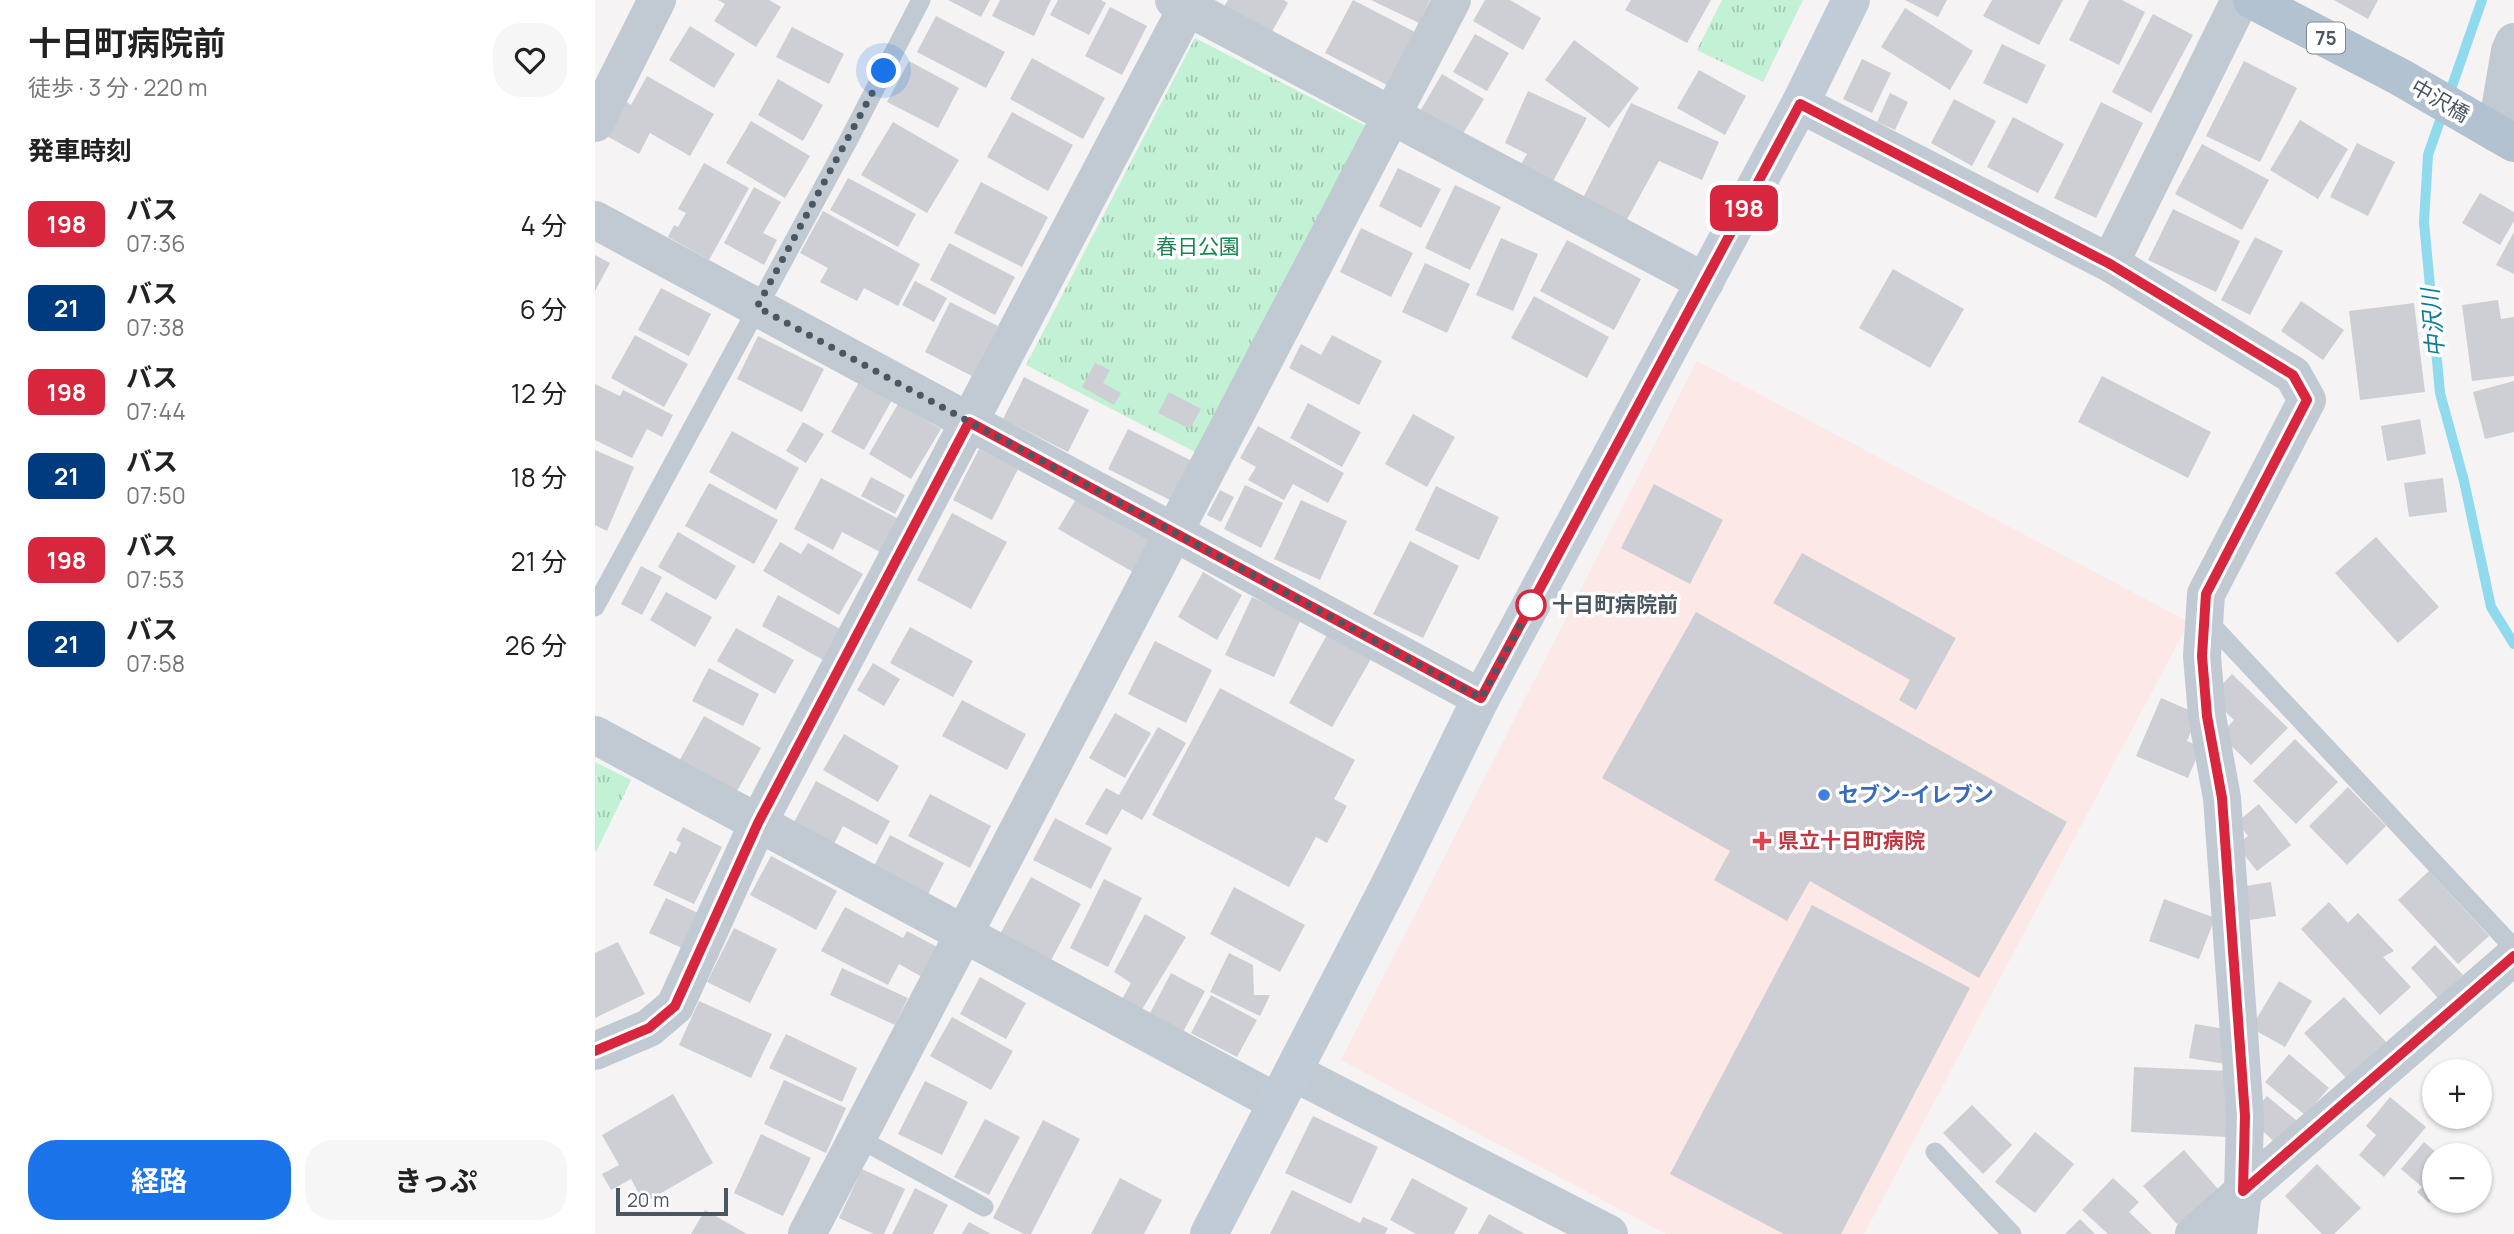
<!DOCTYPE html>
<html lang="ja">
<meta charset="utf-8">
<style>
body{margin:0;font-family:Manrope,"Noto Sans JP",sans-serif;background:#f6f6f6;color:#222;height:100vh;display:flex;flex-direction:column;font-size:26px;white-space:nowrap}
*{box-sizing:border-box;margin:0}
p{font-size:23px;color:#767676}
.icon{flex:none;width:38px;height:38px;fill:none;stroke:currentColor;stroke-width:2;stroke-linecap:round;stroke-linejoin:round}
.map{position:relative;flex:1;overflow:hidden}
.sheet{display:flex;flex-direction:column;background:#fff;width:595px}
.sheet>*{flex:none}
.badge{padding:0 14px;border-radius:10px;font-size:24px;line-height:46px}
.fabs{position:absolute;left:1827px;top:1059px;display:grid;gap:14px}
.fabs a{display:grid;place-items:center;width:70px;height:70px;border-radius:50%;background:#fff;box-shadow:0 2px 5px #0004;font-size:35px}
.scale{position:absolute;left:21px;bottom:18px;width:112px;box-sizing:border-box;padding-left:7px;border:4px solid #4a5661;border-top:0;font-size:19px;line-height:24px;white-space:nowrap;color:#4a5661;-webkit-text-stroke:5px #fff;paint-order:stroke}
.you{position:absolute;width:35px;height:35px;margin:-18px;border:5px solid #fff;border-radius:50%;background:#1a73e8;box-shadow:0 0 0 10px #1a73e833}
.map>.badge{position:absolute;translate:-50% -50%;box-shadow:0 0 0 4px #fff}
h2{padding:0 28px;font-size:26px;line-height:63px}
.round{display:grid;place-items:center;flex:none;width:74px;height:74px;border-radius:28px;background:#f6f6f6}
.overview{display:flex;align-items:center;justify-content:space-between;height:119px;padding:0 28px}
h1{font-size:33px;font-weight:700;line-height:52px}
.button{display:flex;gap:14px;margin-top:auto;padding:14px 28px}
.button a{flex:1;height:80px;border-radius:28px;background:#1a73e8;color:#fff;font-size:28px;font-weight:700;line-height:80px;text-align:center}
.button a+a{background:#f6f6f6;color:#222}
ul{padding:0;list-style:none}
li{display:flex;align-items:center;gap:21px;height:84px;padding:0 28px}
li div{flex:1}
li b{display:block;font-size:26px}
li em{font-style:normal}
li .badge{min-width:77px;font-weight:700;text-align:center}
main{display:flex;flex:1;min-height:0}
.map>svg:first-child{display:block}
</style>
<main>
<section class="sheet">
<div class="overview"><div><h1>十日町病院前</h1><p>徒歩 · 3 分 · 220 m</p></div><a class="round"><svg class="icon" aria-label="heart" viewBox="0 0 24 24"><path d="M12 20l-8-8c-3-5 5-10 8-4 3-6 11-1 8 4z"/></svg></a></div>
<h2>発車時刻</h2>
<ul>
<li><span class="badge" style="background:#d7263d;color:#fff">198</span><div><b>バス</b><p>07:36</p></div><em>4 分</em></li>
<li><span class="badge" style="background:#003b80;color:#fff">21</span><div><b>バス</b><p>07:38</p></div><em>6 分</em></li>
<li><span class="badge" style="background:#d7263d;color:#fff">198</span><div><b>バス</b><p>07:44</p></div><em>12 分</em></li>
<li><span class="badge" style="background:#003b80;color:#fff">21</span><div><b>バス</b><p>07:50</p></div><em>18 分</em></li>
<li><span class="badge" style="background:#d7263d;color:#fff">198</span><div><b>バス</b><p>07:53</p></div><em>21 分</em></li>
<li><span class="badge" style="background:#003b80;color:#fff">21</span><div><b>バス</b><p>07:58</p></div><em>26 分</em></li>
</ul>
<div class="button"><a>経路</a><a>きっぷ</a></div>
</section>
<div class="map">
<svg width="1919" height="1234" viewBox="0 0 1919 1234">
<defs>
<pattern id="grass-tufts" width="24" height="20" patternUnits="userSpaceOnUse" patternTransform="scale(1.75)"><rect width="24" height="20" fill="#c3f1d5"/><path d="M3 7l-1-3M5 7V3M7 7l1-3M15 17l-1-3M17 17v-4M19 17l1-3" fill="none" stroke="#a0c6b0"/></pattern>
</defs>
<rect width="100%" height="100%" fill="#f5f3f3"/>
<path fill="#fce8e6" d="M 1102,361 L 1594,622 L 1269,1234 L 1071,1234 L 746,1060 Z"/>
<path fill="url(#grass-tufts)" d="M 1127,0 L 1208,0 L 1168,82 L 1102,50 Z
M 600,38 L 775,128 L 606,455 L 431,365 Z
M 0,762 L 36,780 L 1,852 L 0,851 Z"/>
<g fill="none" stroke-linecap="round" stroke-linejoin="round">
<path stroke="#90daee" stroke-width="10" d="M 1887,0 L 1833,155 L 1829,222 L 1845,393 L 1869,481 L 1896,607 L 1919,644"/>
</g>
<path fill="#cdcfd5" d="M 123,0 L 174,0 L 186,7 L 161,47 L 119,21 L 130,4 Z
M 353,0 L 395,0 L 386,17 Z
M 405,0 L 456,0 L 439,36 L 397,16 Z
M 463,0 L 506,0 L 511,3 L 494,35 L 455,15 Z
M 633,0 L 689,0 L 693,3 L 675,35 L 628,8 Z
M 758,0 L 822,33 L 794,86 L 730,53 Z
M 776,0 L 835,0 L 824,23 Z
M 890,0 L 915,0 L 946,18 L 928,50 L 878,21 Z
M 1036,0 L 1116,0 L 1092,43 L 1030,10 Z
M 1310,0 L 1352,0 L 1343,17 Z
M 1397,0 L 1468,0 L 1444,45 L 1388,16 Z
M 1494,0 L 1527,0 L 1550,12 L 1524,65 L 1474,40 Z
M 1739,0 L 1783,0 L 1773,19 Z
M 515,7 L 552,26 L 527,75 L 490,56 Z
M 1310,8 L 1378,51 L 1355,90 L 1286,47 Z
M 1558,14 L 1598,35 L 1556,113 L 1517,92 Z
M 341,16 L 410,52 L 391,88 L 322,52 Z
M 95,26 L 140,54 L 119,88 L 74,60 Z
M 197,27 L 249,54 L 234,84 L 181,57 Z
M 880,34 L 914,53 L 892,91 L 858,72 Z
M 979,40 L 1044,88 L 1014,128 L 950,80 Z
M 1407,44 L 1451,65 L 1432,104 L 1388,83 Z
M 437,58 L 510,98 L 488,139 L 415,99 Z
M 1267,59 L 1296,73 L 1277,113 L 1248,99 Z
M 314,61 L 364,88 L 343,128 L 292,102 Z
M 1649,61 L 1702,88 L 1665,162 L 1611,136 Z
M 1104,70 L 1151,96 L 1130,135 L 1082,108 Z
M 847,74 L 889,99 L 867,135 L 825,111 Z
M 52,76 L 119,114 L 95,156 L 55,133 L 44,154 L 10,135 L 30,101 L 36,105 Z
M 183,79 L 228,105 L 208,141 L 163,115 Z
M 933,91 L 992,118 L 957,183 L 925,166 L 932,154 L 910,143 Z
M 1295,93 L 1313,102 L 1300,130 L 1282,122 Z
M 1359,99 L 1401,121 L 1377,166 L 1336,143 Z
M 1506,102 L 1548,123 L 1501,218 L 1459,198 Z
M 1036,103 L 1124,142 L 1107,180 L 1064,161 L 1030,223 L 987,200 Z
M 417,112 L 478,145 L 453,191 L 392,157 Z
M 1418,117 L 1469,144 L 1443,193 L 1392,167 Z
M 1705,120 L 1753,149 L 1723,199 L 1675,170 Z
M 156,121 L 215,156 L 190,198 L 131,163 Z
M 298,122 L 364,160 L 332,213 L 266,175 Z
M 1762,143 L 1800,162 L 1773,216 L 1735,197 Z
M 1607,144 L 1674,180 L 1647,230 L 1580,194 Z
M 109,163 L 154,188 L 114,260 L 73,237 L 79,225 L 83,227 L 91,213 L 83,209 Z
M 803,168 L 846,189 L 826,228 L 784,206 Z
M 253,178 L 321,214 L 303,247 L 235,210 Z
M 386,182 L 453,217 L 427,267 L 359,233 Z
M 860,185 L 906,207 L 875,270 L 830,248 Z
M 159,187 L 186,202 L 168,233 L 182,240 L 169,265 L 129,243 Z
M 1885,193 L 1919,212 L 1919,221 L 1905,245 L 1867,223 Z
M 1578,209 L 1645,241 L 1621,292 L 1553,260 Z
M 228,211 L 325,264 L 303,306 L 269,288 L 262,301 L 225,282 L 233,268 L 205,253 Z
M 766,228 L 818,253 L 796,297 L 745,272 Z
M 1919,232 L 1919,274 L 1901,265 Z
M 1660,237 L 1688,251 L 1655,315 L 1626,300 Z
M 906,238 L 943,254 L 918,311 L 881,295 Z
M 972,240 L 1046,279 L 1019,330 L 945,291 Z
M 354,243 L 420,277 L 400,315 L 335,280 Z
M 0,255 L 15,263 L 0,291 Z
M 830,263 L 875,284 L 852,333 L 807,312 Z
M 1298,269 L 1369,309 L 1335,368 L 1264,328 Z
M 320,281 L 352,298 L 339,322 L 307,305 Z
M 66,288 L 116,314 L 94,356 L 43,330 Z
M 939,296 L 1014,337 L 992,378 L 916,338 Z
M 1903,300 L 1906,319 L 1919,317 L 1919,376 L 1877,381 L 1867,305 Z
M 1706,301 L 1749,330 L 1728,360 L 1686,331 Z
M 355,302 L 403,326 L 377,376 L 330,352 Z
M 1819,303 L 1830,392 L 1765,400 L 1754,311 Z
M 40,335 L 93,364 L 69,407 L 16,378 Z
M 737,335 L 787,361 L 764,405 L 694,368 L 706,344 L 726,355 Z
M 163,336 L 229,369 L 207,412 L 142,379 Z
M 500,363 L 515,370 L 508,383 L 526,393 L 519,405 L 487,387 Z
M 1507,376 L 1616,432 L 1593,478 L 1483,422 Z
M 429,377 L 494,410 L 473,452 L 408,419 Z
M 1919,381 L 1919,432 L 1890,439 L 1878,392 Z
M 264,382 L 297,400 L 269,450 L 236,432 Z
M 0,384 L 25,396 L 28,390 L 78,415 L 67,437 L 52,429 L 37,458 L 0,440 Z
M 574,392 L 606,409 L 595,429 L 563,413 Z
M 713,403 L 766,432 L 747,467 L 695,438 Z
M 303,404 L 346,429 L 316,479 L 274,454 Z
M 818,414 L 860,437 L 832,487 L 790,464 Z
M 1825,419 L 1831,454 L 1792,461 L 1786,426 Z
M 208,422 L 229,434 L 211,463 L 191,451 Z
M 663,426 L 749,473 L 733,503 L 698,484 L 689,500 L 653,480 L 661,467 L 645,458 Z
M 533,429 L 597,461 L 577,501 L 513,469 Z
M 137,431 L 204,468 L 181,510 L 114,472 Z
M 384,449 L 423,469 L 397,520 L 358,500 Z
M 0,450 L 39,467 L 12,531 L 0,525 Z
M 276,477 L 310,495 L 300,514 L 266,496 Z
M 226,478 L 304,519 L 287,553 L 247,532 L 238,550 L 199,529 Z
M 1848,478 L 1852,512 L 1814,517 L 1809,483 Z
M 114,483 L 183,520 L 159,564 L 90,526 Z
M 1059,484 L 1128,520 L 1095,584 L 1026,548 Z
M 650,485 L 688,503 L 666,548 L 629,529 Z
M 841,486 L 904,517 L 884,560 L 820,530 Z
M 625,490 L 639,497 L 626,522 L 612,515 Z
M 484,494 L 558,536 L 538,572 L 463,529 Z
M 706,500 L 752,521 L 725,580 L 679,559 Z
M 357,513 L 412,542 L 376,609 L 322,580 Z
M 83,532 L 141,566 L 121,600 L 63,567 Z
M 1781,537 L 1844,607 L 1803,643 L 1740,573 Z
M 815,541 L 864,566 L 828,638 L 778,614 Z
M 185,542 L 206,554 L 213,543 L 268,574 L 244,615 L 168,571 Z
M 1207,553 L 1361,638 L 1321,710 L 1304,700 L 1315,680 L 1178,603 Z
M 46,566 L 67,577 L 47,615 L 26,604 Z
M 608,572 L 647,595 L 622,640 L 583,617 Z
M 71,592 L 117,617 L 100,647 L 55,620 Z
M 183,595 L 247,630 L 230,661 L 167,626 Z
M 657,597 L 706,619 L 679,677 L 630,655 Z
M 1101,612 L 1472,822 L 1384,978 L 1215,881 L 1192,921 L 1119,880 L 1135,851 L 1007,778 Z
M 315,627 L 378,661 L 358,697 L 295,663 Z
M 141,628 L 199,660 L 180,694 L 122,661 Z
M 732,635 L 776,659 L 737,727 L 694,703 Z
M 560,641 L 617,670 L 591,723 L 533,694 Z
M 278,663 L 305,679 L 289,706 L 262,690 Z
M 114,668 L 164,694 L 148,726 L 97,701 Z
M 1637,674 L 1693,728 L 1656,765 L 1625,735 L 1639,720 L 1615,697 Z
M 625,688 L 760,760 L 739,799 L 752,806 L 732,843 L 721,837 L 694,887 L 557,815 Z
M 1566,698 L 1603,714 L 1592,741 L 1606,747 L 1593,778 L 1541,756 Z
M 367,700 L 431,734 L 412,770 L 347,736 Z
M 520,713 L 556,733 L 530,778 L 494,758 Z
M 109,716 L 166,748 L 138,798 L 81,767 Z
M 563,727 L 591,743 L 547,820 L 527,809 L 512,835 L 490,824 L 511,788 L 524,795 Z
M 249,734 L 304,766 L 283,802 L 228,770 Z
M 1700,739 L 1743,782 L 1701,824 L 1658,781 Z
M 221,781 L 295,821 L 282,845 L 248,826 L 238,846 L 198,824 Z
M 1753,787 L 1791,826 L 1752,865 L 1714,826 Z
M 335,794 L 396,826 L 375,868 L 313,836 Z
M 1664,804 L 1696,845 L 1662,871 L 1641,845 L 1653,836 L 1642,822 Z
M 460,818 L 517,848 L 496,889 L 438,860 Z
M 88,827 L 127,847 L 99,904 L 58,885 L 75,851 L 81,854 L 86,843 L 81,840 Z
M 295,835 L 349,863 L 332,896 L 278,868 Z
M 176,856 L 242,891 L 221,930 L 155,895 Z
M 1834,871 L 1894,936 L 1863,964 L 1803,900 Z
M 436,877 L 486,904 L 454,964 L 404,936 Z
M 509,879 L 547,898 L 513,967 L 475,948 Z
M 1676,882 L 1681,916 L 1655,920 L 1651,886 Z
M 639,887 L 710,925 L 685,972 L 615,934 Z
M 71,898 L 103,913 L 87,948 L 54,933 Z
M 1569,899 L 1620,918 L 1604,959 L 1554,941 Z
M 1734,902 L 1753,923 L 1763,913 L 1799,951 L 1788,957 L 1816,987 L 1785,1015 L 1706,929 Z
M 1217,905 L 1375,988 L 1246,1234 L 1189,1234 L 1075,1174 Z
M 250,907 L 308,938 L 312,931 L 344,948 L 329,978 L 304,964 L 293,985 L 226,951 Z
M 550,914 L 591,937 L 546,1011 L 526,1001 L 536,983 L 519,972 Z
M 139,928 L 182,949 L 155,1003 L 112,982 Z
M 23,942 L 50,994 L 0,1018 L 0,953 Z
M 1840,945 L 1868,975 L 1843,998 L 1816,968 Z
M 634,953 L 658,965 L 659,995 L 675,995 L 665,1016 L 615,992 Z
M 247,968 L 313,998 L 300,1025 L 235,995 Z
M 576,973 L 610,991 L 588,1032 L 554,1015 Z
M 385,977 L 431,1003 L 411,1039 L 365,1014 Z
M 1684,981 L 1717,1001 L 1690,1047 L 1656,1028 Z
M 616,995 L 662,1020 L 642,1057 L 596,1033 Z
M 1749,997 L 1792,1043 L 1752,1079 L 1709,1033 Z
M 104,1001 L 177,1034 L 156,1078 L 84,1045 Z
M 357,1017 L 418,1051 L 396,1090 L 335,1056 Z
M 1600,1024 L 1636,1030 L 1630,1064 L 1594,1058 Z
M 191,1034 L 262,1068 L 247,1102 L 174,1068 Z
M 1694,1054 L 1734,1088 L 1710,1115 L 1670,1082 Z
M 1539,1067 L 1635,1071 L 1633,1137 L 1536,1132 Z
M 189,1080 L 251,1108 L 231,1153 L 169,1124 Z
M 330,1081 L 373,1102 L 347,1155 L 303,1134 Z
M 78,1094 L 118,1163 L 49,1203 L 36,1179 L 16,1190 L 7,1174 L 24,1165 L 7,1135 Z
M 1672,1096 L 1702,1121 L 1682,1144 L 1653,1118 Z
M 1795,1097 L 1831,1127 L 1789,1177 L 1764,1155 L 1781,1135 L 1771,1126 Z
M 1377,1105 L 1417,1145 L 1388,1174 L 1348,1133 Z
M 718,1116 L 783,1147 L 756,1204 L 690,1173 Z
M 390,1119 L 425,1137 L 394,1195 L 359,1177 Z
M 448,1120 L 485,1139 L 436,1234 L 429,1234 L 398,1218 Z
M 1440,1132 L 1479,1164 L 1440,1213 L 1400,1182 Z
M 166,1134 L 216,1158 L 188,1216 L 139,1193 Z
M 1829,1142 L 1844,1155 L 1839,1155 L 1839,1197 L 1834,1203 L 1822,1192 L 1827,1187 L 1806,1169 Z
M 1589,1150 L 1623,1189 L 1582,1224 L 1548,1186 Z
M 1722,1164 L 1766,1208 L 1739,1234 L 1727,1234 L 1690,1196 Z
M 267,1169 L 310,1189 L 289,1234 L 279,1234 L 244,1218 Z
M 525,1178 L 567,1200 L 549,1234 L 496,1234 Z
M 817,1178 L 873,1208 L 859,1234 L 821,1234 L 795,1220 Z
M 1518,1178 L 1544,1202 L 1534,1212 L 1557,1234 L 1513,1234 L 1487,1210 Z
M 320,1188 L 353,1205 L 338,1234 L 297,1234 Z
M 697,1190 L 765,1223 L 768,1217 L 793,1228 L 790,1234 L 675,1234 Z
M 110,1210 L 152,1234 L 96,1234 Z
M 894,1214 L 930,1234 L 883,1234 Z
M 1485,1219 L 1500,1234 L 1470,1234 Z
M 374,1222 L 396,1234 L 367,1234 Z"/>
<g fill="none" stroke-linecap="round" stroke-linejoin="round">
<path stroke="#c1cad2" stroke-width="19" d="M 0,607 L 252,143 L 326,0
M 1611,619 L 1919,948
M 263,1138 L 389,1207
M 1340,1152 L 1417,1234"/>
<path stroke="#c1cad2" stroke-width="38" d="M 579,0 L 1110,282
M 1205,104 L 1515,263 L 1698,375 L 1712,400 L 1611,594 L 1607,656 L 1612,716 L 1627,798 L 1650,1116 L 1648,1191 L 1643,1234
M 0,123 L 62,0
M 1901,133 L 1915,51 L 1919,42
M 0,220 L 886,698
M 1515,263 L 1645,0
M 0,735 L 681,1102
M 0,1051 L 54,1028 L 80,1006 L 163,823 L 596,0
M 698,1072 L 1014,1234
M 212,1234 L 857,0
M 1599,1234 L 1919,956"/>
<path stroke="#c1cbd6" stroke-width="38" d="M 614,1234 L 797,880 L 886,698 L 1205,104 L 1256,0"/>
<path stroke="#b3c2d1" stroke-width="38" d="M 1657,0 L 1805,77 L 1919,143"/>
</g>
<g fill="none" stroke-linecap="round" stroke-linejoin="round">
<g stroke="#fff" stroke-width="16">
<path id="line" d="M 0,1051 L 54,1028 L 80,1006 L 163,823 L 374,422 L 886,698 L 1205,104 L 1515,264 L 1698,375 L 1712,400 L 1611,594 L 1607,656 L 1612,716 L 1627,798 L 1650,1116 L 1648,1191 L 1919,956"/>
</g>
<use href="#line" stroke="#d7263d" stroke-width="10"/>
<path stroke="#4a5661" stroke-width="7" stroke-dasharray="0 12.6" d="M 289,71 L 162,307 L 886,698 L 939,600 L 936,605"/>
</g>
<circle fill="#fff" stroke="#d7263d" stroke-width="3.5" cx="936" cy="605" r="14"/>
<circle fill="#3f7fe0" stroke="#fff" stroke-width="2.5" cx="1229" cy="795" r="7"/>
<path fill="#e0444e" stroke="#fff" stroke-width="2.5" d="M1163.5 830.5h7v7h7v7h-7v7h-7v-7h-7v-7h7z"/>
<g text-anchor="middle" stroke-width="7" stroke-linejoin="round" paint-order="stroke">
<rect fill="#fff" stroke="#808990" stroke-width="2" x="1712" y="22.5" width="38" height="31" rx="5"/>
<g font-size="19" font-weight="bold" fill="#4a5661">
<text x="1731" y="45">75</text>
</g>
<g font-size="21" fill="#4a5661" stroke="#fff">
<text transform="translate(1845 101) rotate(30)" y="7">中沢橋</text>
</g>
<g font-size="21" fill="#17864f" stroke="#fff">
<text x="603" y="254">春日公園</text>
</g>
<g font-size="21" font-weight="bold" fill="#4a5661" stroke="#fff" text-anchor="start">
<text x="957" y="612">十日町病院前</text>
</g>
<g font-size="21" font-weight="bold" fill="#366cbe" stroke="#fff" text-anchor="start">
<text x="1243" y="802">セブン-イレブン</text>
</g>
<g font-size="21" font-weight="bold" fill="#be3a42" stroke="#fff" text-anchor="start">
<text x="1183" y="848">県立十日町病院</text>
</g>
<g font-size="23" font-style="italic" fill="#0c7c9b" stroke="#fff">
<text transform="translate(1838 323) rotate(-95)" y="8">中沢川</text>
</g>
</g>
</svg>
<div class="fabs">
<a>+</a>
<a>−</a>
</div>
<div class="scale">20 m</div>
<div class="you" style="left:289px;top:71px"></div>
<b class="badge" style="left:1149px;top:208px;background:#d7263d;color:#fff">198</b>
</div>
</main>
